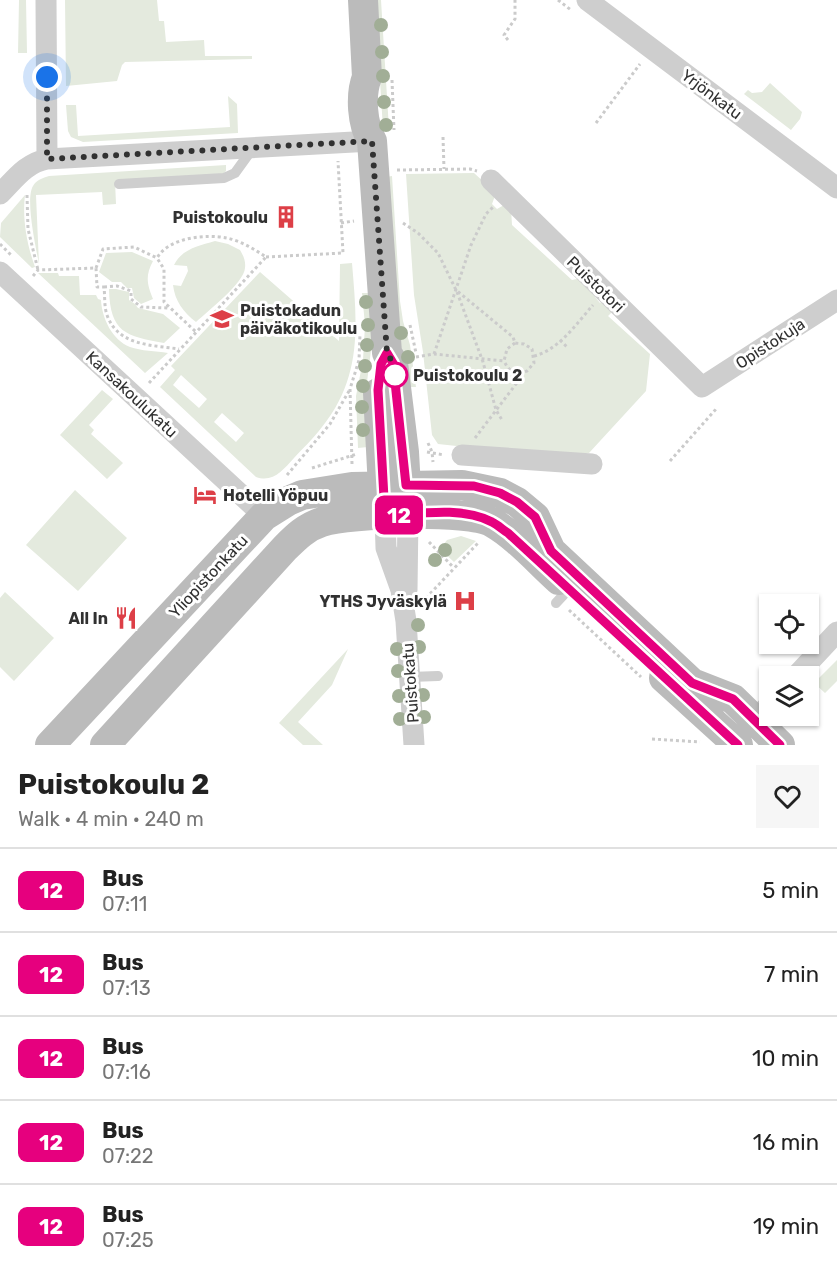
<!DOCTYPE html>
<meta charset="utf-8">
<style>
body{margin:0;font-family:Rubik,sans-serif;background:#f6f6f6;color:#222;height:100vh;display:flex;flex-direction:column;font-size:22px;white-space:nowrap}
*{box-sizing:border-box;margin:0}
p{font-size:20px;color:#767676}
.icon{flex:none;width:33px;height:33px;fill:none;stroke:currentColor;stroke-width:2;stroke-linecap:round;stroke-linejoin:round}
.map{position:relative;height:745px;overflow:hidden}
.drawer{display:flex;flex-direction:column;background:#fff;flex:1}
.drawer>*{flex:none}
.badge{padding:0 12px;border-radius:9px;font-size:21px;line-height:39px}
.tools{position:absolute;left:759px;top:594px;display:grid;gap:12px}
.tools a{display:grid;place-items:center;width:60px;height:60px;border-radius:0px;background:#fff;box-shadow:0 2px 4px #0004;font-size:30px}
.you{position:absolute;width:30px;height:30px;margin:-15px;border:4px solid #fff;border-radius:50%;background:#1a73e8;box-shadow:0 0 0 9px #1a73e833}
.map>.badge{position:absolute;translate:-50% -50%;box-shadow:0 0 0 3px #fff}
.round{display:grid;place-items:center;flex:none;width:63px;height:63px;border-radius:0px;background:#f6f6f6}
.summary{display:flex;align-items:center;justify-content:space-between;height:102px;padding:0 18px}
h1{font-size:28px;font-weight:700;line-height:45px}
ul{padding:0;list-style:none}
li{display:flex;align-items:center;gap:18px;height:84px;padding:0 18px;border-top:2px solid #e0e0e0}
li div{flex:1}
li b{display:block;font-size:22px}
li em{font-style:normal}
li .badge{min-width:66px;font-weight:700;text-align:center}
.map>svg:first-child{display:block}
</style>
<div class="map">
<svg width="837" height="745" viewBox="0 0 837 745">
<rect width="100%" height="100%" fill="#fff"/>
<path fill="#e4eade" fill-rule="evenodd" d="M 19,0 L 26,0 L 27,53 L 18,53 Z
M 65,0 L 157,0 L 159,21 L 164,21 L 166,42 L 204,40 L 205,56 L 252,56 L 252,59 L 125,62 L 122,65 L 117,81 L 66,86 Z
M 375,0 L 381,0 L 389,129 L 383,129 Z
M 770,83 L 802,112 L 800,119 L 791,130 L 744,94 L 748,90 L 752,93 L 762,92 Z
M 228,96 L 237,104 L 238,133 L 83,142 L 71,137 L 68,131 L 66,105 L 76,105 L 78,136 L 230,127 Z
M 226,165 L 226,171 L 221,176 L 115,181 L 116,204 L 103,205 L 102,192 L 36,195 L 39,264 C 36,248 25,199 33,186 C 36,180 43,178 49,176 Z
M 474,173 L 496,193 L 492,204 L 497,209 L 504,205 L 511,209 L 512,225 L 572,280 L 582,278 L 597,290 L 595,297 L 600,303 L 605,299 L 613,311 L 608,316 L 650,354 L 646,391 L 589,453 L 550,456 L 438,444 L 432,435 L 423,352 L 414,295 L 406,174 Z
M 392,176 L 400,301 L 403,321 L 410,345 L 416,387 L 407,387 L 400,348 L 386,177 Z
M 25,195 C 22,219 27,245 35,267 L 32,268 L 0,237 L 1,223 Z
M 215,241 L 228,244 L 240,250 C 243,255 246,261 245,268 C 244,283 208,311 196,322 C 183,312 175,301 173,285 L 181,286 L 188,271 L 187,266 L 174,265 C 182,249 198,246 215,241 Z
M 132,252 L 153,261 C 145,276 147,284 153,299 L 141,304 L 134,298 L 132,288 L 127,288 L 121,282 L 112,282 L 99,272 L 106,253 Z
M 352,263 C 357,323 363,376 322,427 C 314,438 303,448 294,458 C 283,470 273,483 256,477 L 160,387 L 175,370 L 171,366 L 260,272 L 339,341 L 340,264 ZM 181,375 L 207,399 L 199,408 L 173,385 ZM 222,413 L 244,433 L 236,442 L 214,422 Z
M 38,273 L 58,273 L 59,276 L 79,276 L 80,295 L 96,295 L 98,299 L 101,300 C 102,318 112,340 130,347 C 141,351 156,351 168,353 L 145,373 Z
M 109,289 L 116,289 L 129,292 L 129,300 L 135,304 L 138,308 L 163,314 L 180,328 L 164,343 C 126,336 110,333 109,289 Z
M 362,293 L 368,293 L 375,319 L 367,382 L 368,447 L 358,448 L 356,396 L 363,360 L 365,325 Z
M 102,390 L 113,399 L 89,425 L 94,430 L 91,434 L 123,463 L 107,479 L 60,435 Z
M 75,490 L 127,538 L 78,591 L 26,545 Z
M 461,536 L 476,541 L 454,562 L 440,549 L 447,540 Z
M 5,592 L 54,638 L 14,681 L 0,667 L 0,598 Z
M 348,649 L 332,685 L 298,722 L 323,745 L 303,745 L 279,723 Z
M 837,660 L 837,681 L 825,693 L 814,683 Z"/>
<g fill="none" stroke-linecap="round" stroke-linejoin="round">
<path stroke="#cbcbcb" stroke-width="3" stroke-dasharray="3 3" stroke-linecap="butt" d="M 558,0 L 571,10
M 508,40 L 504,35 L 515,19 L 515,0
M 392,80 L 394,130
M 596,123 L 640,64
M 443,137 L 444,169
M 397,170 L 470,169 L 477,171
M 27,195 L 28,229 L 38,270
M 341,223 L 354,221
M 403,223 L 418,233 L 438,253 L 456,290 L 513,337 L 515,343 L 524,344 L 532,349 L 534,363 L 527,371 L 520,373
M 0,244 L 12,256
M 266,257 L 343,253 L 338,161
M 96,268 L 103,249 L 134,247 L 157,258
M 33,276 L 38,270 L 96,268 L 97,287 L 104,287 C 105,295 104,307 107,315 C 118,346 152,345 179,349
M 104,287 L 117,286 L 131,291 L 131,299 L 141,307 L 168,308
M 457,292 L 483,362 L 496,410 L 502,420
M 410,325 L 416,353
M 560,340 L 568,348
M 434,354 L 471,245 L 486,214 L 493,207
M 534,356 C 559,350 577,323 593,305
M 416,357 L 434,354 L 504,361 L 507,349 L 515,343
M 149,383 L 266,257 C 254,249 241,241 227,238 C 206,234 169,237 157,258 L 164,269 L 164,302 L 196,332
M 475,438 L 519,380 L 520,373 C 511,372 508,369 504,361
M 428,443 L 432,452 L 433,462
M 427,452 L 444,455
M 670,461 L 717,408
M 352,464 L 350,389 L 359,360 L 360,334
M 312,468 L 357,454
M 287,475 L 330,424 L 349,391
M 429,542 L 454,568
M 426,598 L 479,542
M 569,610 L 641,677
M 765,635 L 769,631
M 652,739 L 700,742"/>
<path stroke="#cecece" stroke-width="10" d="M 119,184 L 224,178 L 235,173 L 253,148
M 556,603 L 569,589
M 410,677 L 438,676"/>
<path stroke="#cecece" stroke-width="21" d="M 46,0 L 47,159
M 587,0 L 837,188
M 491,180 L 702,387 L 837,300
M 0,194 C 15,179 26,163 47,159 L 372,141
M 0,272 L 264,516
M 462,455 L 592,464
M 385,516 L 386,548 L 401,590 L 406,621 L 414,745
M 407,590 L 408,515
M 796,676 L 837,632
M 746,729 L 770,704"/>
<path stroke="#bbb" stroke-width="30" d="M 363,0 L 367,77 C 360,95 362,124 372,141 L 387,353 L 393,363 L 404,452 L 407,506
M 378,393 L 384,507
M 664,678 L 738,745
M 50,745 L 264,516 L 288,501 L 302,495 L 352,487 L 462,485 L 500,493 L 517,502 L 535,517 L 551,551 L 692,683 L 733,699 L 780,745
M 105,745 L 285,548 C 296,537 306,527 322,522 C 350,513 469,509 493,523 C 516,536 539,562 559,580"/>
</g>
<g fill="#a1ae96">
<circle cx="381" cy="25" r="7"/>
<circle cx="382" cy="52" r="7"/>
<circle cx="383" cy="76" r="7"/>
<circle cx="384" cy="102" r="7"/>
<circle cx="386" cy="125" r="7"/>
<circle cx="366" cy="302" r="7"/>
<circle cx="368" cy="325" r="7"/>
<circle cx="401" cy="333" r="7"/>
<circle cx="367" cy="345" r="7"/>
<circle cx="408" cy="357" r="7"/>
<circle cx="365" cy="366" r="7"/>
<circle cx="363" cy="386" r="7"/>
<circle cx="362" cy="407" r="7"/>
<circle cx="363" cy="430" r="7"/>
<circle cx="445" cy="550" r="7"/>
<circle cx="435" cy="560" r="7"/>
<circle cx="418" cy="625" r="7"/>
<circle cx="419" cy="647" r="7"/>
<circle cx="397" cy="649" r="7"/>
<circle cx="398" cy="671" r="7"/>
<circle cx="423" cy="695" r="7"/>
<circle cx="399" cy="696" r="7"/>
<circle cx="424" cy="717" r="7"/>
<circle cx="400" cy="719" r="7"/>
</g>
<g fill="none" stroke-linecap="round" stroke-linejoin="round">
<g stroke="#fff" stroke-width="14">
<path id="line" d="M 738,745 L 508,533 C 503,530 498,525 492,522 C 462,506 418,514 385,516 L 378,390 L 381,364 L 387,353 L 393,363 L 406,485 L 474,486 L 500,493 L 517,502 L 535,517 L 551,551 L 692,683 L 733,699 L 780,745"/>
</g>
<use href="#line" stroke="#e6007e" stroke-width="9"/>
<path stroke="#313131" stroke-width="6" stroke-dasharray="0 10.8" d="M 47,77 L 47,159 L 372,141 L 387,353 L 393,363 L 395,375"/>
</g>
<defs>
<g id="building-bare" transform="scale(1.8)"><path d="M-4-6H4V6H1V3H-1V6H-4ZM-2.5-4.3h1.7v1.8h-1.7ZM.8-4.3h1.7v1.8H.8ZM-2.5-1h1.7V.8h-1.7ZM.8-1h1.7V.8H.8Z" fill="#dd3f47" stroke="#fff" stroke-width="2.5" paint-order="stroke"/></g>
<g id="school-bare" transform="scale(1.8)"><path d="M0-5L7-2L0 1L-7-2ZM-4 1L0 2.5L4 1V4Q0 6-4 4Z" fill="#dd3f47" stroke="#fff" stroke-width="2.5" paint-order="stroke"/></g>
<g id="hotel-bare" transform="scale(1.8)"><path d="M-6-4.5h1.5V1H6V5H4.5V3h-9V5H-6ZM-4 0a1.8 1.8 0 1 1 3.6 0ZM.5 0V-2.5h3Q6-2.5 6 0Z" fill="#dd3f47" stroke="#fff" stroke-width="2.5" paint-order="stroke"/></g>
<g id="hospital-bare" transform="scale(1.8)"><path d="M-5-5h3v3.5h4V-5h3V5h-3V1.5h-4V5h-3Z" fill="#dd3f47" stroke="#fff" stroke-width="2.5" paint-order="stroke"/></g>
<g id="restaurant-bare" transform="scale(1.8)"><path d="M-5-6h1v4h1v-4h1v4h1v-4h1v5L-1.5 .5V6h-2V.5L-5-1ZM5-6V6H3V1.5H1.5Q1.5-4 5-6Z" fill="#dd3f47" stroke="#fff" stroke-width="2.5" paint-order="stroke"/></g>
</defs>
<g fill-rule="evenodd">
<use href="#building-bare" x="286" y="217"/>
<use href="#school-bare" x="222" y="319"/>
<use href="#hotel-bare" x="205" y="495"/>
<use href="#hospital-bare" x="465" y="601"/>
<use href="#restaurant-bare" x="126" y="618"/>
</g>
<circle fill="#fff" stroke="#e6007e" stroke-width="3" cx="395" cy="375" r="12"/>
<g text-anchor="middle" stroke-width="6" stroke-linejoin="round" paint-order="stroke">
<g font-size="16" fill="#313131" stroke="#fff">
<text transform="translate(712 94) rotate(37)" y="6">Yrjönkatu</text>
<text transform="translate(596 284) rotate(44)" y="6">Puistotori</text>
<text transform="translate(770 343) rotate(-33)" y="6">Opistokuja</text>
<text transform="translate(132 394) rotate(43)" y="6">Kansakoulukatu</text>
<text transform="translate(208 576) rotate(-47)" y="6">Yliopistonkatu</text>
<text transform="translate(410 683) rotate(-94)" y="6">Puistokatu</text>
</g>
<g font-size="16" font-weight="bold" fill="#313131" stroke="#fff" text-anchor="end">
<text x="268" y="223">Puistokoulu</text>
<text x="240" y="316" text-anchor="start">Puistokadun<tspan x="240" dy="18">päiväkotikoulu</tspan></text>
<text x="223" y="501" text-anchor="start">Hotelli Yöpuu</text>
<text x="447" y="607">YTHS Jyväskylä</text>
<text x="108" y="624">All In</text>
</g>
<g font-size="16" font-weight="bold" fill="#313131" stroke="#fff" text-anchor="start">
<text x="413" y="381">Puistokoulu 2</text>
</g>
</g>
</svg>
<div class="tools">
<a><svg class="icon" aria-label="locate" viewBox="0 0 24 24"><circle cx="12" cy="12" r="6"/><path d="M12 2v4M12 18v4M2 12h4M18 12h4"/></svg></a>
<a><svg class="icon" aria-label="layers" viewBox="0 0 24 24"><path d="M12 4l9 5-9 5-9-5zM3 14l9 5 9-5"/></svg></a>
</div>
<div class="you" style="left:47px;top:77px"></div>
<b class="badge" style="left:399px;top:515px;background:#e6007e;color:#fff">12</b>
</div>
<section class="drawer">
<div class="summary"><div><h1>Puistokoulu 2</h1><p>Walk · 4 min · 240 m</p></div><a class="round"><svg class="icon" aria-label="heart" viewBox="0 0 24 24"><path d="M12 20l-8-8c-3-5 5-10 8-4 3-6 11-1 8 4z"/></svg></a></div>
<ul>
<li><span class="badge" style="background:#e6007e;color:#fff">12</span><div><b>Bus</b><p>07:11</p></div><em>5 min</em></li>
<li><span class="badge" style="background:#e6007e;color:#fff">12</span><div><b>Bus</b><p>07:13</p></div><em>7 min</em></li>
<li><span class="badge" style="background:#e6007e;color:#fff">12</span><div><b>Bus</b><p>07:16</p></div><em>10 min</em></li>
<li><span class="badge" style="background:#e6007e;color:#fff">12</span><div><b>Bus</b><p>07:22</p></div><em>16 min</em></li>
<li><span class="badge" style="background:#e6007e;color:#fff">12</span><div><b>Bus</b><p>07:25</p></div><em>19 min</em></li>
</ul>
</section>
